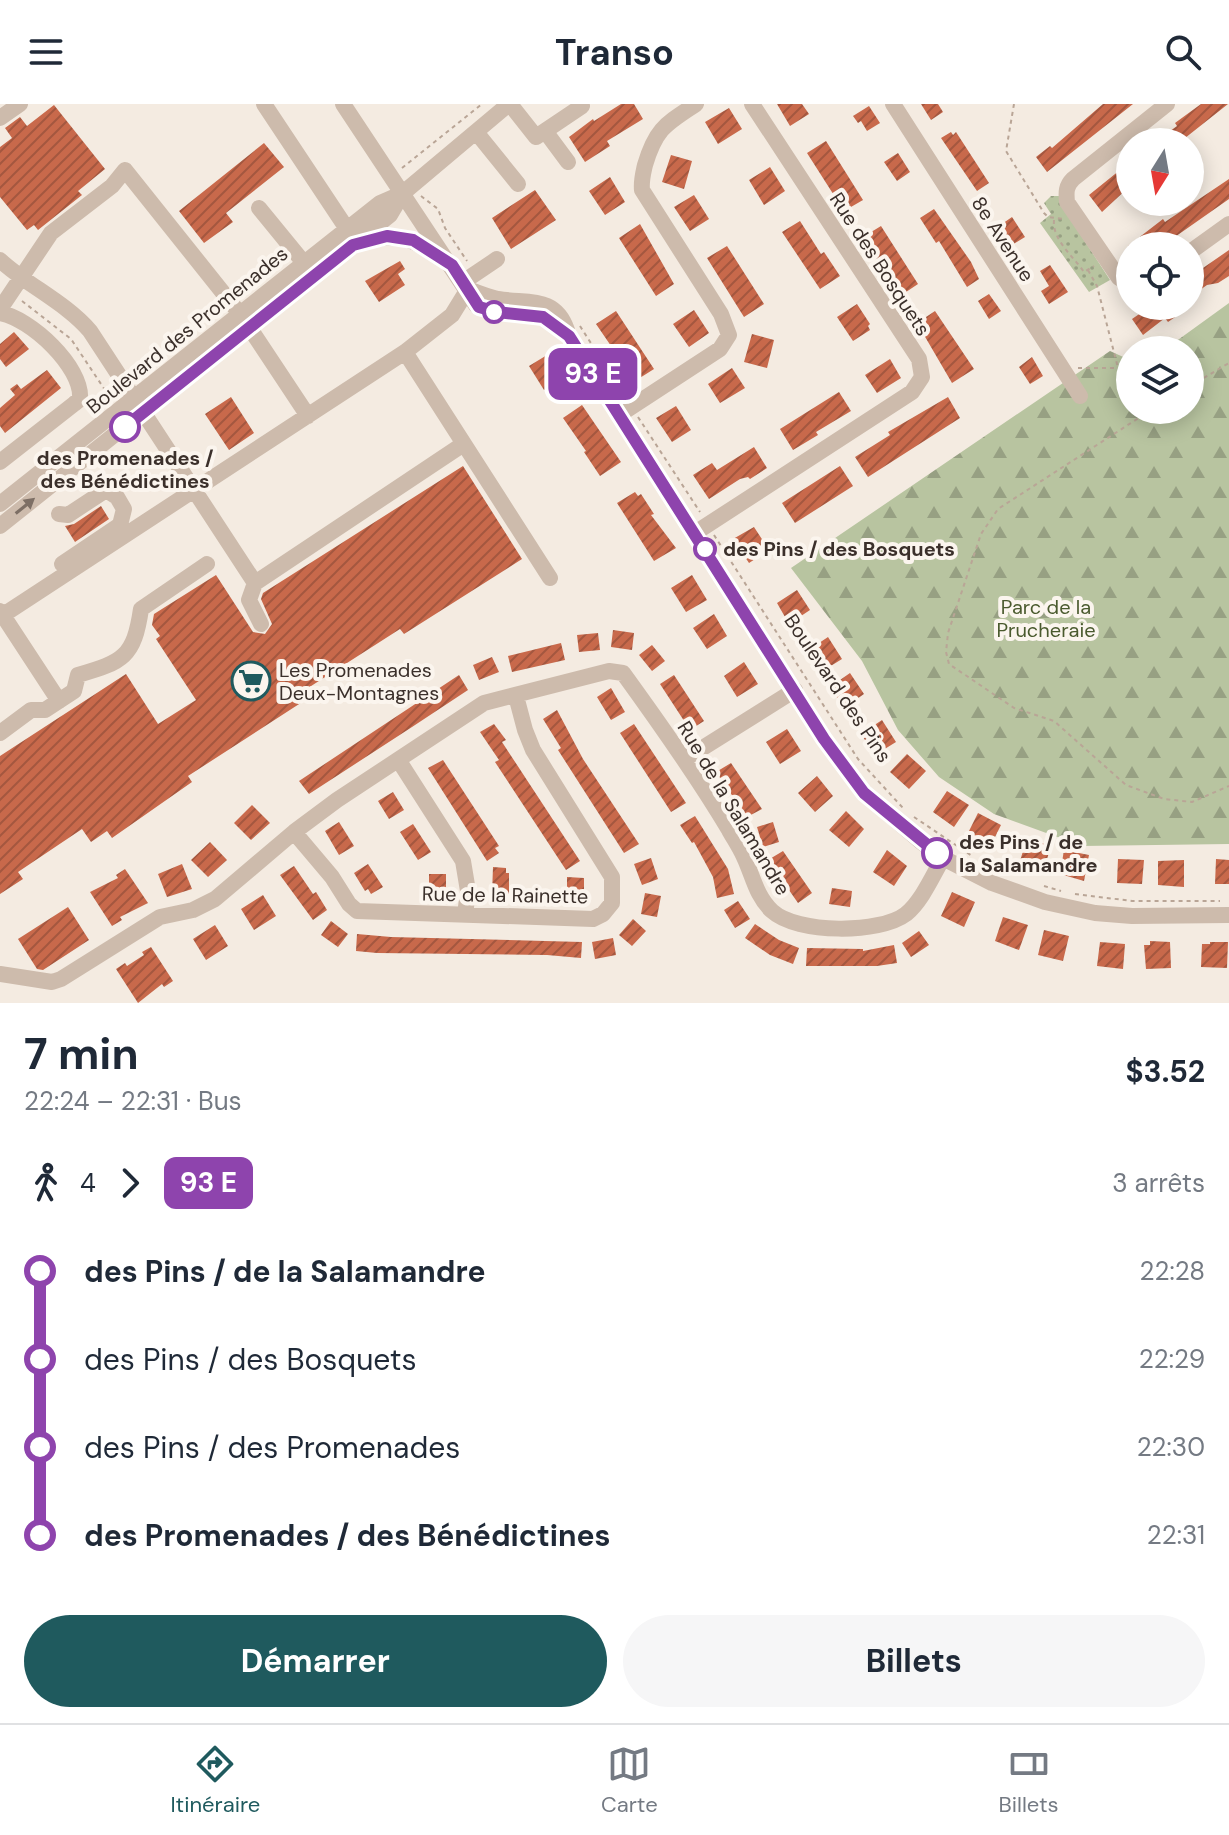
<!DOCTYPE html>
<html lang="fr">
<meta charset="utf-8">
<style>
body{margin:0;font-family:"DM Sans",sans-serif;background:#f6f6f7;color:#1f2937;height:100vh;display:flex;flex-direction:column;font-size:30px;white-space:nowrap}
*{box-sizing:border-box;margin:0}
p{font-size:26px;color:#747a83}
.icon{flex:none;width:44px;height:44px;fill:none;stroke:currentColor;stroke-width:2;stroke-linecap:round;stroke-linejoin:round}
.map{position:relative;height:899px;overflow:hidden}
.drawer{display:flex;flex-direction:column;background:#fff;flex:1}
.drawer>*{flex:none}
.badge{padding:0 16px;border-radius:12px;font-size:28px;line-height:52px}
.needle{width:52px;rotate:191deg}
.buttons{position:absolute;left:1116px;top:24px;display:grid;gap:16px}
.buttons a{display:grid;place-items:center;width:88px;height:88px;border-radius:50%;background:#fff;box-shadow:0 4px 20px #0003;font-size:40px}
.map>.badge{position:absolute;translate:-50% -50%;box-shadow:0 0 0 4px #fff}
.legs{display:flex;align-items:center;gap:12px;height:88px;padding:0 24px;font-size:26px}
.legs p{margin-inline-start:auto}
.head{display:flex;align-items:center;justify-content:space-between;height:136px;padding:0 24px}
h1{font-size:44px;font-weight:700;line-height:60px}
.primary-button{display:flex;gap:16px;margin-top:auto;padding:16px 24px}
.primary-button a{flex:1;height:92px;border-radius:48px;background:#1f5a5e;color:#fff;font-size:32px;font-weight:700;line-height:92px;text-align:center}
.primary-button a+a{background:#f6f6f7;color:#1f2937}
ul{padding:0 24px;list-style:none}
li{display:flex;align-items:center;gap:28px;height:88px;font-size:30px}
li i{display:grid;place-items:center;width:12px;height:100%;margin:0 10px;background:currentColor}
li i::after{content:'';width:20px;height:20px;margin:-10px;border:6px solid;border-radius:50%;background:#fff}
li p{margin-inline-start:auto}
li:first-child i{background:linear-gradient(#0000 50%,currentColor 0)}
li:last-child i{background:linear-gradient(currentColor 50%,#0000 0)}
header{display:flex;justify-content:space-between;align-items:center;height:104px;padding:0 24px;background:#fff;font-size:36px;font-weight:700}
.tab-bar{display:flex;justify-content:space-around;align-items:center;height:112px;border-top:2px solid #e0e1e3;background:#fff;font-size:22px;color:#747a83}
.tab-bar a{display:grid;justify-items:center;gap:4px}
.tab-bar .on{color:#1f5a5e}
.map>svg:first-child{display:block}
</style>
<header><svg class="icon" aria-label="menu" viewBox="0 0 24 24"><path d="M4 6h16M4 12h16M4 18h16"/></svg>Transo<svg class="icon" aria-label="search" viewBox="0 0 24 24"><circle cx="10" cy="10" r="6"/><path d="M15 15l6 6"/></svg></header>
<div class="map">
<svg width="1229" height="899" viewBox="0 0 1229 899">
<defs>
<pattern id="green-dots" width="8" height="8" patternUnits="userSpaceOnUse" patternTransform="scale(2)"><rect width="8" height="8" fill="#b8c4a0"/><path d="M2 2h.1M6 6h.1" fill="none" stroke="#97a083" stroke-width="1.8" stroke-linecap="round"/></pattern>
<pattern id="forest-firs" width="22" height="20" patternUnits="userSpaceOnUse" patternTransform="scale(2)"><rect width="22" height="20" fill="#b8c4a0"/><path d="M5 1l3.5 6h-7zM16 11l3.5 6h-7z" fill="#97a083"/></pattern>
<pattern id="building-hatch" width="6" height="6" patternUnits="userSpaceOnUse" patternTransform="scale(2)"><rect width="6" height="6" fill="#c8694b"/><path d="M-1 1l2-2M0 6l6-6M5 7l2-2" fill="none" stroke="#a4573f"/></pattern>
</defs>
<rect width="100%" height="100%" fill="#f4ebe1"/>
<path fill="url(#green-dots)" d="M 1051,92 L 1059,92 L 1064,105 L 1110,176 L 1089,188 L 1040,119 L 1051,110 L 1044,99 Z"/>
<path fill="url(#forest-firs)" d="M 1229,199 L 1229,740 L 1082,742 L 994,710 L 939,673 L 898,626 L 862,557 L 791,464 L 1110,247 L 1130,256 L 1130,306 L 1190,306 L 1190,246 L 1164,246 Z"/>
<path fill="url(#building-hatch)" d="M 621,0 L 634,0 L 643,15 L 607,37 L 610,42 L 585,58 L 569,33 L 593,15 L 594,17 Z
M 777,0 L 802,0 L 809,10 L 790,22 Z
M 921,0 L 938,0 L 943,8 L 931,16 Z
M 1103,0 L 1133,0 L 1047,68 L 1036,53 L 1050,42 L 1052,44 Z
M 1201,0 L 1228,0 L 1180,38 L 1155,38 L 1177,22 L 1175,19 Z
M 54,1 L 105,65 L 78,87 L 82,91 L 38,126 L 34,121 L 27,126 L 0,93 L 0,43 L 12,34 L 5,24 L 20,13 L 27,22 Z
M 869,2 L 880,19 L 867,27 L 861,17 L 858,19 L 853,12 Z
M 729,4 L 742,25 L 718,40 L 705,18 Z
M 951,28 L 953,31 L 956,28 L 989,79 L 977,87 L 941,34 Z
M 826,37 L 863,96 L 844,107 L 807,49 Z
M 264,39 L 284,63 L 226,109 L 233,118 L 204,139 L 179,107 Z
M 898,49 L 910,68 L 897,77 L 884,58 Z
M 671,51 L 692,57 L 684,85 L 662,78 Z
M 1125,62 L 1130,69 L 1130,82 L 1102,108 L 1089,91 Z
M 770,63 L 785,87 L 764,101 L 749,76 Z
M 610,73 L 625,98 L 605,111 L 589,87 Z
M 1229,75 L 1229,95 L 1162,142 L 1128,142 L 1163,115 L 1165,118 Z
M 535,86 L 556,116 L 511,145 L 492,114 Z
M 694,91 L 709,115 L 690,127 L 674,103 Z
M 934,105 L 971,158 L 979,175 L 967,183 L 939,137 L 936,139 L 920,114 Z
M 1012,113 L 1025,133 L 1012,141 L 999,122 Z
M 800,117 L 821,150 L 824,148 L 840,172 L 820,185 L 782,128 Z
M 640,120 L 674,180 L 656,192 L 619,134 Z
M 881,122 L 918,180 L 900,192 L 863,133 Z
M 727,142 L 764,200 L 744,213 L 707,154 Z
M 1229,146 L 1229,172 L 1218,179 L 1207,181 L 1190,193 L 1190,173 Z
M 400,157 L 405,165 L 398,170 L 405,181 L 379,198 L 365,177 Z
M 1050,161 L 1068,188 L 1049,200 L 1041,187 L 1049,182 L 1040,167 Z
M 989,190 L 1001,207 L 989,215 L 978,197 Z
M 857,200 L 870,220 L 868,222 L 870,226 L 853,237 L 837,213 Z
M 1151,202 L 1191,202 L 1168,218 L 1165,214 L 1143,231 L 1132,215 Z
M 694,206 L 709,229 L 689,243 L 673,220 Z
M 616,207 L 654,265 L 635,277 L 596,220 Z
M 935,207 L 974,265 L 952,279 L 917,219 Z
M 14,228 L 29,245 L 6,263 L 0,255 L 0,240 Z
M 752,230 L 774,236 L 767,264 L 744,258 Z
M 552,248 L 567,272 L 544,286 L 529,262 Z
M 1032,253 L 1043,272 L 1030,280 L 1019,263 Z
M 890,255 L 901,274 L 877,289 L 865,271 Z
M 732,264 L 745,284 L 720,299 L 708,280 Z
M 47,266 L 61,284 L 5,329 L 0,322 L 0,304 L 15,291 L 10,285 L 17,280 L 21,285 Z
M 839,288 L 851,307 L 816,328 L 818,331 L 793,346 L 780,325 Z
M 231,293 L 254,329 L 229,346 L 205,310 Z
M 948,293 L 960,314 L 868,373 L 855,353 L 890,331 L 888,328 Z
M 582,301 L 621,358 L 600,372 L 584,348 L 586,347 L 563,314 Z
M 676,302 L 691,326 L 672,338 L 656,314 Z
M 754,343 L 767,364 L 750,375 L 748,373 L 740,375 L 709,395 L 693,371 L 712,359 L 717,366 Z
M 463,362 L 522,455 L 404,530 L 400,525 L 308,584 L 313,591 L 188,672 L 192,678 L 112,734 L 107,727 L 91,738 L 82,725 L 18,768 L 23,775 L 0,790 L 0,652 L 126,570 L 158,620 L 196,596 L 156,535 L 160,532 L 152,521 L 154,510 L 216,471 L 253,528 L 265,530 L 272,520 L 261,495 L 263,489 Z
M 840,362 L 853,382 L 795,419 L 782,399 Z
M 635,388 L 638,392 L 641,390 L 654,410 L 651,411 L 676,444 L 654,457 L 617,399 Z
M 101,402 L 109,415 L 75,438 L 65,422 L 74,420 Z
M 754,423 L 769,446 L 749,459 L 733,435 Z
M 692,471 L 707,496 L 686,508 L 671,484 Z
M 797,486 L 810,506 L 789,520 L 777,499 Z
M 714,510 L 727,532 L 707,545 L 693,524 Z
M 613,526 L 634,529 L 632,546 L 611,543 Z
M 598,529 L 600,546 L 579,548 L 577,531 Z
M 828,533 L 842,555 L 821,568 L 807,547 Z
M 561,539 L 565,556 L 512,568 L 508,552 Z
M 652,541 L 665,557 L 652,567 L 639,551 Z
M 492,553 L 499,568 L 479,576 L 473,561 Z
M 744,558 L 758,580 L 737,593 L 724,572 Z
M 850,569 L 864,590 L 844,604 L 830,583 Z
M 459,571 L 468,586 L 412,623 L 309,690 L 299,677 Z
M 674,571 L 704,617 L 690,626 L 660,580 Z
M 611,584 L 625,608 L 611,616 L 597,593 Z
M 557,606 L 583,655 L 639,740 L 624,749 L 558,646 L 561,644 L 543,615 Z
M 882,616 L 896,638 L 875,651 L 861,630 Z
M 494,620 L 506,636 L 502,638 L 580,757 L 566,766 L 495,658 L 499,656 L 480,628 Z
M 634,620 L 686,699 L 671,708 L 620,629 Z
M 787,625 L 801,647 L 780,660 L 766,638 Z
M 907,650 L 926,667 L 909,685 L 890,668 Z
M 443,656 L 499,742 L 495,744 L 499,749 L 487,757 L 428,664 Z
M 731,659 L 762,705 L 747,713 L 716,668 Z
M 817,672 L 833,692 L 815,708 L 798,689 Z
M 947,687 L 969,701 L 954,723 L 933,708 Z
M 393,688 L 404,706 L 389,715 L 378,697 Z
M 252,701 L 270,719 L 251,736 L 234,719 Z
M 846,707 L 864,725 L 849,743 L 829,726 Z
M 978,709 L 1001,721 L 990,743 L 967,731 Z
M 695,712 L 728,765 L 734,790 L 717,794 L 713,773 L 694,738 L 692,739 L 680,721 Z
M 339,718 L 354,742 L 339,751 L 325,727 Z
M 773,718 L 779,738 L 763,743 L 757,723 Z
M 413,720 L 431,748 L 418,756 L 400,728 Z
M 1027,734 L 1051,742 L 1044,765 L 1020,757 Z
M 210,738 L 227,756 L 208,773 L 191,756 Z
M 887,746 L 907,762 L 894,782 L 873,768 Z
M 1064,746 L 1089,751 L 1084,777 L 1060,770 Z
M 783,747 L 812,789 L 798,799 L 768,756 Z
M 651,754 L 658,775 L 642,781 L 634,760 Z
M 1118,755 L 1144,756 L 1142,780 L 1117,779 Z
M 1216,755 L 1229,756 L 1229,780 L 1215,780 Z
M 1184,756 L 1184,783 L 1158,781 L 1158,757 Z
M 182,760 L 192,785 L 167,793 L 158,770 Z
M 368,760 L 383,783 L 371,790 L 368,785 L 365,787 L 354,769 Z
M 294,762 L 313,790 L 316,788 L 327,806 L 313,816 L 280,771 Z
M 493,763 L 506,764 L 506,769 L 509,769 L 509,790 L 492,790 Z
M 125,765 L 148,799 L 120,813 L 122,816 L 112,822 L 90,788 L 118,774 L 116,771 Z
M 429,770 L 446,770 L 446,791 L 429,791 Z
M 567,773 L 584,774 L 584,795 L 567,795 Z
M 832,784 L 852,787 L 850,803 L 829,800 Z
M 952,788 L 975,798 L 964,823 L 941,812 Z
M 645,789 L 661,792 L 657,813 L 641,810 Z
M 263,791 L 276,812 L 254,826 L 241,805 Z
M 738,797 L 750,815 L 735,824 L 724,806 Z
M 68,803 L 89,836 L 43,866 L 37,865 L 18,835 Z
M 1003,813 L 1028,821 L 1019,846 L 995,837 Z
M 633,815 L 646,827 L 632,842 L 619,831 Z
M 331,817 L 348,830 L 338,843 L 321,831 Z
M 755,820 L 779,836 L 799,844 L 793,860 L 770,851 L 745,834 Z
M 215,821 L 228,842 L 206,856 L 193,835 Z
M 1044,826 L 1069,832 L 1063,857 L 1038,851 Z
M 919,827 L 929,841 L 911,853 L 902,839 Z
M 357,830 L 391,833 L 582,838 L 581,854 L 547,851 L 377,849 L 356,847 Z
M 613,834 L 616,851 L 595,855 L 592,838 Z
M 1150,837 L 1170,838 L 1171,864 L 1146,865 L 1144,841 L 1150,841 Z
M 1100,838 L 1125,840 L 1123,865 L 1097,862 Z
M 1210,838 L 1228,838 L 1227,864 L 1201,863 L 1202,840 L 1210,840 Z
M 894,841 L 897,859 L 877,862 L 806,862 L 807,844 L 863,845 L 863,847 Z
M 151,843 L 173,877 L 164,883 L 162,880 L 138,899 L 116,865 L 125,859 L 127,862 L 144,851 L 142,848 Z"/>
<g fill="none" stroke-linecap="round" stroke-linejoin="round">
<path stroke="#b9a596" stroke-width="2" stroke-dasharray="4 4" stroke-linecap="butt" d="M 1014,0 L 1006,47 L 1044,109 L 1048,113 L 1063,115
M 402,64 L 482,0
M 421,92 L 438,105 L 445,124 L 467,157
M 1054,116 C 1052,136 1074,153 1084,168 L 1094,162
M 1088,166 L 1097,182 L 1118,264
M 22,197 L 71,235 L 111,295
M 580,222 L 624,291
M 1078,264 L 1118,264 L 1130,272
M 1190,282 L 1229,259
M 1151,306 L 998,405 L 981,430 L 948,529 L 946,548 L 949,560 L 1014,604 L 1054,617 L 1126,681 L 1164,695 L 1192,698 L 1229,682
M 638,313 L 700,408
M 714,431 L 858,655 L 903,704
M 914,713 L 972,752
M 1044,782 L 1061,787
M 1075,790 L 1132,797 L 1220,797"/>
<path stroke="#cdbbac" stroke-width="16" d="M 264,0 L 347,125
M 343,0 L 476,201 L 490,207 L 543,213 L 569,232 L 824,635 L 864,689 L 920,737 L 943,754 L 992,779 L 1045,798 L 1095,809 L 1132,812 L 1229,811
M 510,0 L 536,33 L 582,2
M 893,0 L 1080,292
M 0,14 L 20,0
M 545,27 L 568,58
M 476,28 L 518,80
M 259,104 L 304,159
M 358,139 C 400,128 409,133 444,156
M 1190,148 L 1229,120
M 0,156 C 28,182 65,198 90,227 L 255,479
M 463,178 L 497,155
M 1130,179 L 1119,174 L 1067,98 C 1066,88 1066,82 1073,75 L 1167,0
M 468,185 C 478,189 488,193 498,195 C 528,200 555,191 567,226
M 0,205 L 51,129 L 112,82 L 125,66 L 240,210
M 0,209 C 30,214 83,263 80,295 L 74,300 L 0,358
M 249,223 L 308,312
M 405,248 L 550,474
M 619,311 L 720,245 L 729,231 L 721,210 L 642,86 C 641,77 643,70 645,61 C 656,24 666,20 696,0
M 0,400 L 380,99 L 403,89 L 509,0
M 59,410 L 68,411 L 106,386 L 117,393 L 124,405 L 120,421 L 62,460
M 0,422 L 390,111 L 403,89
M 695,429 L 912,288 L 922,273 L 919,255 L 752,0
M 0,507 L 59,597
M 0,513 L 405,248 L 452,211 L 468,185
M 261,520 L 249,496 L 255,479 L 462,341
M 0,629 L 31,606 L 45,606 L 74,587 L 78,571 C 123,558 134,553 141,505 L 207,460
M 685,655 L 795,586
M 399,657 L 463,757 L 468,787 L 465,811
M 294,728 L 332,773 L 349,800 L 357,807 L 593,815 L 603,810 L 612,799 L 612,773 L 533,646 L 525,626 L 516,592
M 0,870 L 52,878 L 61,875 L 160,813 L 193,806 L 215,795 L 294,728 L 337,696 L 484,599 L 609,567 L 623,569 C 660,620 697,672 729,726 C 734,735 740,744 744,753 C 753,772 756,792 772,807 C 797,830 880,830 906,810 C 922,797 933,771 943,754"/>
</g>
<defs><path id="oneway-solid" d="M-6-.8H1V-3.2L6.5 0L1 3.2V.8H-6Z" transform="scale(2)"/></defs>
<use fill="#7d6f65" href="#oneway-solid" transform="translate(25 402) rotate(-39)"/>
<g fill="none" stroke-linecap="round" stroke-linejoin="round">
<g stroke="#fff" stroke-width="18">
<path id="line-1" d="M 125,323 L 353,141 L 387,132 L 413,136 L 452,161 L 479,203 L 497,208 L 543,213 L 569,232 L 824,635 L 864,689 L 937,749"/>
</g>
<use href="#line-1" stroke="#8e44ad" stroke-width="12"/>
</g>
<defs>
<g id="supermarket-ring" transform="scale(2)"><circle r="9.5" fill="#fbf5ee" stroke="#1f5a5e" stroke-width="1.5"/><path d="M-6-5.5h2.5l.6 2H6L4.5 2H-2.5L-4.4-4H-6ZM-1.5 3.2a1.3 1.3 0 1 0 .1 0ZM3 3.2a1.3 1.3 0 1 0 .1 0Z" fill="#1f5a5e"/></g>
</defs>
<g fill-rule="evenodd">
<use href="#supermarket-ring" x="251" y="577"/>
</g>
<g fill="#fff" stroke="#8e44ad" stroke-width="4">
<circle cx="494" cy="208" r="10"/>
<circle cx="125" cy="323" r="14"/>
<circle cx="705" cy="445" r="10"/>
<circle cx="937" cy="749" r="14"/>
</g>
<g text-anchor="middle" stroke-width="8" stroke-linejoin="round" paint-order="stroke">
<g font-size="20" fill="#3b302b" stroke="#fbf5ee">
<text transform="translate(1003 135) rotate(57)" y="7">8e Avenue</text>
<text transform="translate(880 160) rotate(57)" y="7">Rue des Bosquets</text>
<text transform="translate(187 226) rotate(-39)" y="7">Boulevard des Promenades</text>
<text transform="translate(838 584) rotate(56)" y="7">Boulevard des Pins</text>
<text transform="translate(734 704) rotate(59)" y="7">Rue de la Salamandre</text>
<text transform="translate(505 791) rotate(1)" y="7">Rue de la Rainette</text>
</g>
<g font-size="20" font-weight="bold" fill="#3b302b" stroke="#fbf5ee" text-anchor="start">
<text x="125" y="361" text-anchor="middle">des Promenades /<tspan x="125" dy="23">des Bénédictines</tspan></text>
<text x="723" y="452">des Pins / des Bosquets</text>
<text x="959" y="745">des Pins / de<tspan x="959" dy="23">la Salamandre</tspan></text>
</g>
<g font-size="20" fill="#4a5a2e" stroke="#fbf5ee">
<text x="1046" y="510">Parc de la<tspan x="1046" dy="23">Prucheraie</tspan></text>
</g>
<g font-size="20" fill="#3b302b" stroke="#fbf5ee" text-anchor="start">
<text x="279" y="573">Les Promenades<tspan x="279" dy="23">Deux-Montagnes</tspan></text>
</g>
</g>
</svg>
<div class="buttons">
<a><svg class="needle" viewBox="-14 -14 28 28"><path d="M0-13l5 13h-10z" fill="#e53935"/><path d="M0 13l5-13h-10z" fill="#747a83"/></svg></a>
<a><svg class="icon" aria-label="locate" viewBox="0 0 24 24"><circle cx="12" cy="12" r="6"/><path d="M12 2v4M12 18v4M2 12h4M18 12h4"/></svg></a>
<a><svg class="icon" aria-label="layers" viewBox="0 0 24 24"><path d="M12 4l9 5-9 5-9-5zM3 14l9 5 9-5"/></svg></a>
</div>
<b class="badge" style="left:593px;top:270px;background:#8e44ad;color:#fff">93 E</b>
</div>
<section class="drawer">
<div class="head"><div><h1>7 min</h1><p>22:24 – 22:31 · Bus</p></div><b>$3.52</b></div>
<div class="legs"><svg class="icon" aria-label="walk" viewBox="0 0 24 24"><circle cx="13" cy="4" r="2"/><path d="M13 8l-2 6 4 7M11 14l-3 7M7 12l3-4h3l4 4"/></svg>4<svg class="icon" aria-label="forward" viewBox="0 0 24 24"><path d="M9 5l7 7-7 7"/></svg><b class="badge" style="background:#8e44ad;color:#fff">93 E</b><p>3 arrêts</p></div>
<ul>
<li><i style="color:#8e44ad"></i><b>des Pins / de la Salamandre</b><p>22:28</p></li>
<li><i style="color:#8e44ad"></i><span>des Pins / des Bosquets</span><p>22:29</p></li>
<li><i style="color:#8e44ad"></i><span>des Pins / des Promenades</span><p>22:30</p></li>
<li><i style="color:#8e44ad"></i><b>des Promenades / des Bénédictines</b><p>22:31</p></li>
</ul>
<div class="primary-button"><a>Démarrer</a><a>Billets</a></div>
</section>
<nav class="tab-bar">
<a class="on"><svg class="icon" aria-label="directions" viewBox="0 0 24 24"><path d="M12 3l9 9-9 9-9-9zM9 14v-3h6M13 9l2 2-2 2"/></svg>Itinéraire</a>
<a><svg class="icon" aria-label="map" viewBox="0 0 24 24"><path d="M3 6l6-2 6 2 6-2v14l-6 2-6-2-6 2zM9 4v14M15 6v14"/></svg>Carte</a>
<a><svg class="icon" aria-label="tickets" viewBox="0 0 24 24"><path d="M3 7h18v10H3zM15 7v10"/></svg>Billets</a>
</nav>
